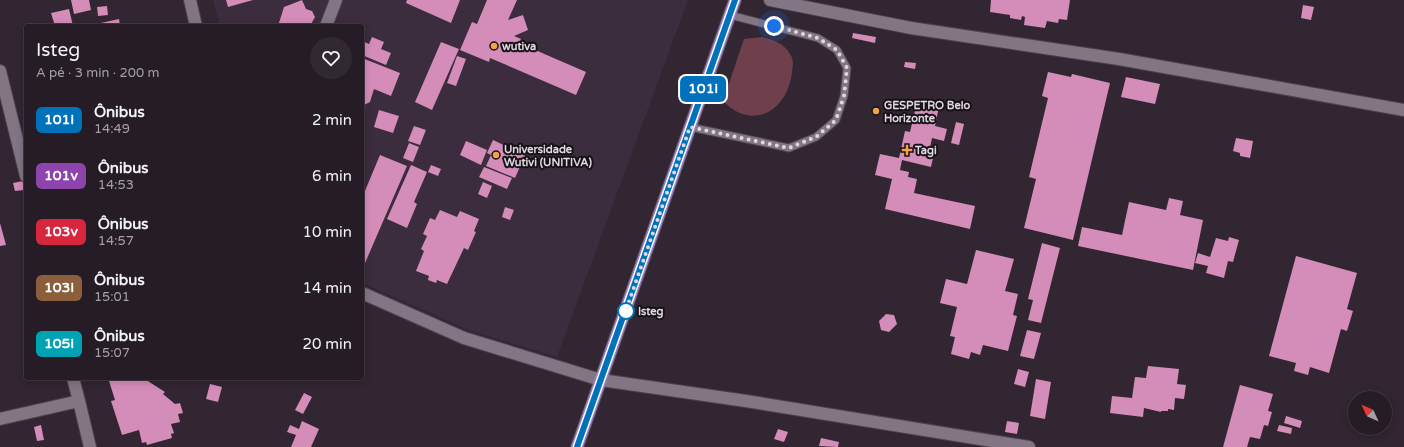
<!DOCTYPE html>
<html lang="pt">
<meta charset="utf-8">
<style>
body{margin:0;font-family:"Varela Round",sans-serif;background:#312932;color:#f1f3f6;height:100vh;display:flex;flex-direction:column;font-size:15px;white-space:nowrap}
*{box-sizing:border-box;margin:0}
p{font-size:13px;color:#a3a1a7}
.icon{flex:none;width:22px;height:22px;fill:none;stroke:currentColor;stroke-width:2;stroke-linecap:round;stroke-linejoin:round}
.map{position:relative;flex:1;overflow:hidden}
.details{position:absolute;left:24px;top:24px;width:340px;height:356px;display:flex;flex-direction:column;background:#251c26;border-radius:4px;box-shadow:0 2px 10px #0003,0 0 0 1px #423a43}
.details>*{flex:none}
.badge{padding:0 8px;border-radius:6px;font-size:14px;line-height:26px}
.needle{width:26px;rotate:314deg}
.controls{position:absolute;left:1348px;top:391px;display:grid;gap:8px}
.controls a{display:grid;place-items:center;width:44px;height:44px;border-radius:50%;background:#251c26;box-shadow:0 2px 10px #0003,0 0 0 1px #423a43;font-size:20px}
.you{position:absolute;width:20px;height:20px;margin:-10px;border:3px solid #fff;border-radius:50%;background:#1a73e8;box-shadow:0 0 0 6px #1a73e833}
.map>.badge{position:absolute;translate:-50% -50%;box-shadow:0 0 0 2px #fff}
.round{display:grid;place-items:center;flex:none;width:42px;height:42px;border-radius:21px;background:#312932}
.summary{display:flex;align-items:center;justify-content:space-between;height:68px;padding:0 12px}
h1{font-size:19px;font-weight:600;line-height:30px}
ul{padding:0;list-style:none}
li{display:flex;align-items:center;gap:12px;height:56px;padding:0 12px}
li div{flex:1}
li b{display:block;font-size:15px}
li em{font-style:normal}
li .badge{min-width:44px;font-weight:700;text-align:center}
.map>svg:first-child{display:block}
</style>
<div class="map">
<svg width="1404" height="447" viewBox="0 0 1404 447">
<rect width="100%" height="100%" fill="#312632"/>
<path fill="#3b2c3e" d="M 213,0 L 688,0 L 557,357 L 471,331 L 362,283 L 362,26 L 220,26 Z"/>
<path fill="#6f404c" d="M 762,37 C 773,40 784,43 790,54 C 794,59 793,66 792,72 C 788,110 753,132 723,101 L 744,39 Z"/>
<path fill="#d48cb8" d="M 71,0 L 89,0 L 91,10 L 74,14 Z
M 226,0 L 253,0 L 228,7 Z
M 302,0 L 306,9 L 312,11 L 315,17 L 310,26 L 278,26 L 284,7 Z
M 407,0 L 460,0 L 451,23 L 406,3 Z
M 487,0 L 517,0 L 508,20 L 523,15 L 528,30 L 514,36 L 521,39 L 519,43 L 586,72 L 576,95 L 490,58 L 489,62 L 460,50 L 472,22 L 477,24 Z
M 991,0 L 1070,0 L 1067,20 L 1059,19 L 1058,23 L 1047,21 L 1045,28 L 1024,25 L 1025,17 L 1022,16 L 1021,20 L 1010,18 L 1010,15 L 990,12 Z
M 1303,5 L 1314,7 L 1311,20 L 1301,18 Z
M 107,6 L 108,15 L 98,16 L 97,7 Z
M 69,9 L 73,26 L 55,26 L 51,13 Z
M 119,19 L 120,26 L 97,26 L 96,24 Z
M 853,33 L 876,37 L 875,43 L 852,38 Z
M 372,37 L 384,42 L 381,49 L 391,53 L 386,65 L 362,55 L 362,41 L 369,44 Z
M 441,42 L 459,49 L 432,110 L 415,102 Z
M 457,56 L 466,59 L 456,86 L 447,83 Z
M 362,58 L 400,73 L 391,96 L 374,89 L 370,102 L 362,106 Z
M 905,62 L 916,63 L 915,69 L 904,67 Z
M 1048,72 L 1071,77 L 1072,74 L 1110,83 L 1073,240 L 1024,228 L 1036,179 L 1029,177 L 1048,98 L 1042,96 Z
M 1126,77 L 1160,84 L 1155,104 L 1121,97 Z
M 917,102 L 939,107 L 935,126 L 947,129 L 944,141 L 932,138 L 928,157 L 933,158 L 931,167 L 902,160 L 900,170 L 909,172 L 908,177 L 917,179 L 914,193 L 975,206 L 970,229 L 885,209 L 892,179 L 875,175 L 880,154 L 899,158 L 905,131 L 910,132 Z
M 379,110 L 399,116 L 393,133 L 374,127 Z
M 956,122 L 964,124 L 959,145 L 951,143 Z
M 414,126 L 426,130 L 420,145 L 408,141 Z
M 1236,138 L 1253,141 L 1250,158 L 1240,156 L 1240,153 L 1233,151 Z
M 493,140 L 525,155 L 515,178 L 486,166 L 491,155 L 487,153 Z
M 466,141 L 487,150 L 481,165 L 460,155 Z
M 409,143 L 419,147 L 413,162 L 403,158 Z
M 380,155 L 407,166 L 362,270 L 362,198 Z
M 411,165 L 427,172 L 414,202 L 417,204 L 407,228 L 387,219 Z
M 431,165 L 441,169 L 438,176 L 428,172 Z
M 484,167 L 512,178 L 507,189 L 479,177 Z
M 23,181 L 24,190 L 15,191 L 13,183 Z
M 483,182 L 492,186 L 487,198 L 478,194 Z
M 1169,198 L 1183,201 L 1180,215 L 1203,220 L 1193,270 L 1078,246 L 1082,227 L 1122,235 L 1129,202 L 1166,210 Z
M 505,207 L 514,210 L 510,220 L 502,217 Z
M 440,210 L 457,217 L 460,211 L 479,219 L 474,231 L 476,232 L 468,250 L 464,248 L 447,284 L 437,280 L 436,283 L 428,280 L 429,276 L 416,271 L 424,251 L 421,249 L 427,236 L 423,234 L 430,218 L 435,220 Z
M 0,223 L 6,245 L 0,246 Z
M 1229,237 L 1239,240 L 1233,262 L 1228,261 L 1224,278 L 1206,273 L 1208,266 L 1195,263 L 1198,253 L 1210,257 L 1216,238 L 1228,241 Z
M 1042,243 L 1060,248 L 1041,323 L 1028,320 L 1033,300 L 1028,299 Z
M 976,250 L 1014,259 L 1005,291 L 1018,294 L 1013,315 L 1017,316 L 1008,351 L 983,345 L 980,355 L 971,352 L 969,359 L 951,354 L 955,337 L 950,336 L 957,307 L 940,303 L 946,279 L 967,284 Z
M 1296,256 L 1357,273 L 1347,309 L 1353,311 L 1347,331 L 1341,329 L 1329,373 L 1310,367 L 1308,375 L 1294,371 L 1296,363 L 1269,356 Z
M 886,314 L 894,315 L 897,324 L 889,332 L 881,330 L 879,321 Z
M 1027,330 L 1041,333 L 1034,359 L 1020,356 Z
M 1148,366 L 1179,369 L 1177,384 L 1186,385 L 1184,399 L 1175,398 L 1174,410 L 1168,409 L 1168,411 L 1161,411 L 1161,412 L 1144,408 L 1143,417 L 1110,413 L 1112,396 L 1132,398 L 1135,377 L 1146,378 Z
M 1018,369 L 1029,372 L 1025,387 L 1014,384 Z
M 121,378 L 138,380 L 139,378 L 143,378 L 165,392 L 163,394 L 175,404 L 180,403 L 183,413 L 178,414 L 180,422 L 171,424 L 174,433 L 171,434 L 172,438 L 147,445 L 146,442 L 142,443 L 139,430 L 122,435 L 111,401 L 115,400 L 109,381 Z
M 1036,379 L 1051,382 L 1045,419 L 1030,416 Z
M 210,384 L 222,387 L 218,402 L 206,399 Z
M 1240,385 L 1273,394 L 1268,411 L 1272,412 L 1268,426 L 1264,425 L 1260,439 L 1250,437 L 1247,447 L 1223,447 Z
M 304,393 L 312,397 L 303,414 L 295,410 Z
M 1286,416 L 1302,421 L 1300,428 L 1284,423 Z
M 302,421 L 319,429 L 311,447 L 291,447 L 296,435 L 287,432 L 290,425 L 299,429 Z
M 1007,421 L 1019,423 L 1017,434 L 1005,432 Z
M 41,425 L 44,440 L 37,441 L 34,427 Z
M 1279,425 L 1292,428 L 1291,434 L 1277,431 Z
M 778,429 L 788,432 L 784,442 L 774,439 Z
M 821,438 L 839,442 L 838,447 L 819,446 Z"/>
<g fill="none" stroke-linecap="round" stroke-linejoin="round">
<g stroke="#4d434e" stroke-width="9">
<path id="lane" d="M 690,127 L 789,148 L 816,137 L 836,120 L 844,96 L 847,68 L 837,50 L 818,38 L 730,15"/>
</g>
<g stroke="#4d434e" stroke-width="14">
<path id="street" d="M 190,0 L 196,26
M 770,0 L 911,28 L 1119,59 L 1404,110
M 326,26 L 336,0
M 0,71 L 26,176
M 362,293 L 464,338 L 601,380 L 746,401 L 1029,447
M 79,401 L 90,447
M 0,419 L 79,401 L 73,378"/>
</g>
<g stroke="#4d434e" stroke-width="14">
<path id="primary" d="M 577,447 L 735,0"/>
</g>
<use href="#lane" stroke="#827584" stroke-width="7"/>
<use href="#street" stroke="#827584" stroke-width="12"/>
<use href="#primary" stroke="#9a7cc1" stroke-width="12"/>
</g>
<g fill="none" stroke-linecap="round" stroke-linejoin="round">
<g stroke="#fff" stroke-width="9">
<path id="line" d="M 577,447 L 735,0"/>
</g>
<use href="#line" stroke="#0072bc" stroke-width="6"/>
<path stroke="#e0d8e1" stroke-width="4" stroke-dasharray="0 7.2" d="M 626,311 L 625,313 L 690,127 L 789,148 L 816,137 L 836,120 L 844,96 L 847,68 L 837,50 L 818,38 L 774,26"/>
</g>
<g fill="#f4a444" stroke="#161116" stroke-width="1.5">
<circle cx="494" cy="46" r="4"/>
<circle cx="876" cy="111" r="4"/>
<path d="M905 144h4v4h4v4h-4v4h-4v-4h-4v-4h4z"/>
<circle cx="496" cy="155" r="4"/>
</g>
<circle fill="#fff" stroke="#0072bc" stroke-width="2" cx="626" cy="311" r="8"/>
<g text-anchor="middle" stroke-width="4" stroke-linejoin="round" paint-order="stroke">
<g font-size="11" font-weight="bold" fill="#e0d8e1" stroke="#161116" text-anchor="start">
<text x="502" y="50">wutiva</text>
<text x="884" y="109">GESPETRO Belo<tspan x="884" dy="13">Horizonte</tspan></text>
<text x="504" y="153">Universidade<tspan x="504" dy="13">Wutivi (UNITIVA)</tspan></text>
<text x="915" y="154">Tagi</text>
</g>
<g font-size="11" font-weight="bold" fill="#e0d8e1" stroke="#161116" text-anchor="start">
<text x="638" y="315">Isteg</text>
</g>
</g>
</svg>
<div class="controls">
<a><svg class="needle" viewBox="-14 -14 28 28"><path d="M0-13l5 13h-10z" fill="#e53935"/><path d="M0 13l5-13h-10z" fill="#a3a1a7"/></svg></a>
</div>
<div class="you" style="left:774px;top:26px"></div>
<b class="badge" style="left:703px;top:89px;background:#0072bc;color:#fff">101i</b>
<section class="details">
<div class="summary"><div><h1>Isteg</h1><p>A pé · 3 min · 200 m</p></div><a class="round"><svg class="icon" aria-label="heart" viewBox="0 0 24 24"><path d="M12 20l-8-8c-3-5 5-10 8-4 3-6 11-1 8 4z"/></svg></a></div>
<ul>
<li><span class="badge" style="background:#0072bc;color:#fff">101i</span><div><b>Ônibus</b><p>14:49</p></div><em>2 min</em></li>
<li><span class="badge" style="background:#8e44ad;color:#fff">101v</span><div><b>Ônibus</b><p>14:53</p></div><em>6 min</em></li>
<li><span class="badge" style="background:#d7263d;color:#fff">103v</span><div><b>Ônibus</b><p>14:57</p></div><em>10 min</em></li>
<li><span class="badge" style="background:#8b5e3c;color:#fff">103i</span><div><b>Ônibus</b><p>15:01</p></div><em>14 min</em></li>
<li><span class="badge" style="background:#00a3b4;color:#fff">105i</span><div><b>Ônibus</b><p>15:07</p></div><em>20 min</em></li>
</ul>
</section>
</div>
